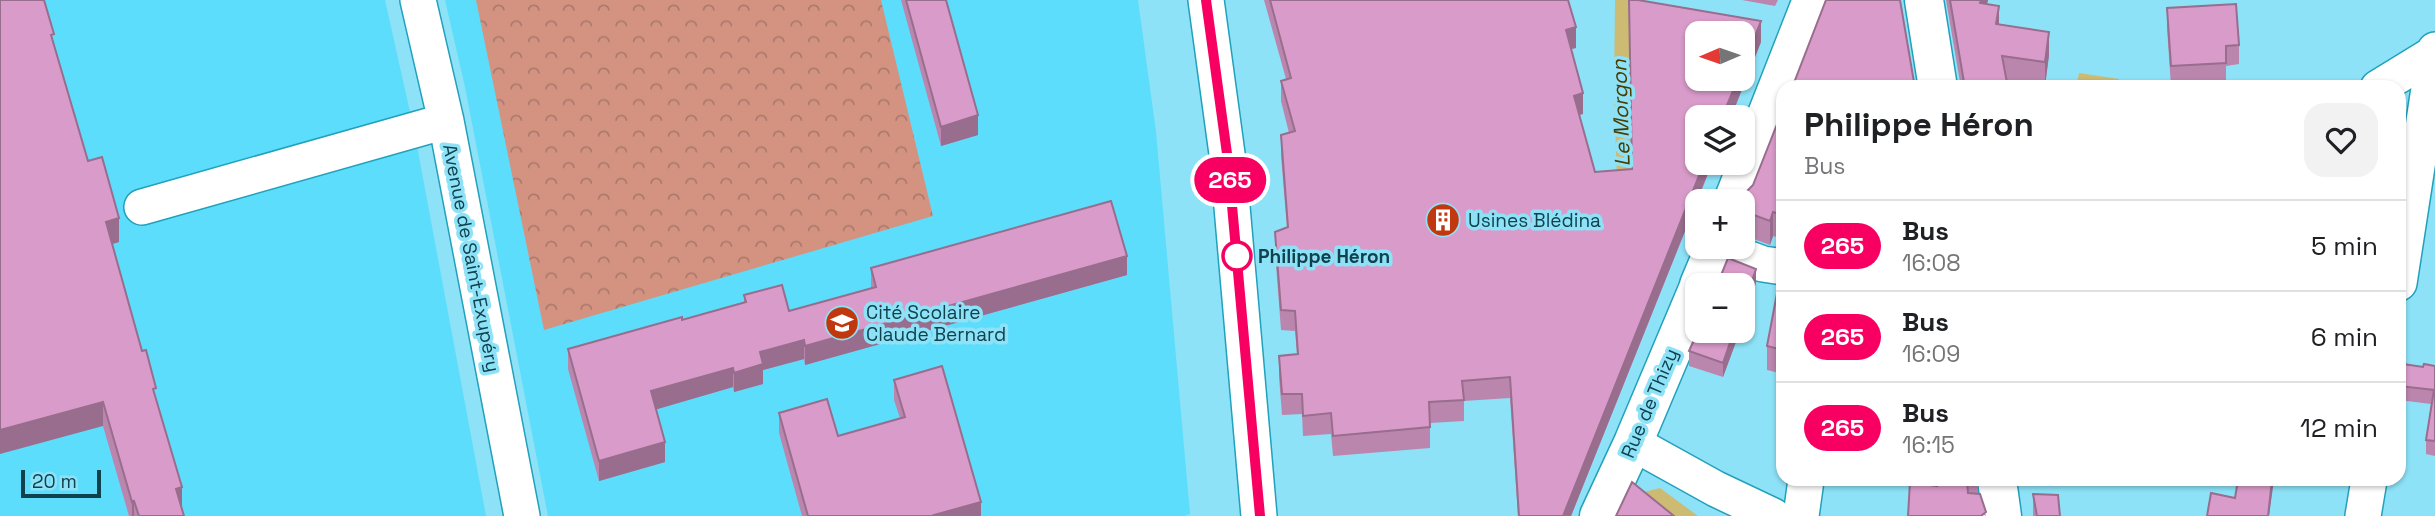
<!DOCTYPE html>
<meta charset="utf-8">
<style>
body{margin:0;font-family:"Space Grotesk",sans-serif;background:#f2f2f2;color:#202124;height:100vh;display:flex;flex-direction:column;font-size:26px;white-space:nowrap}
*{box-sizing:border-box;margin:0}
p{font-size:23px;color:#757577}
.icon{flex:none;width:38px;height:38px;fill:none;stroke:currentColor;stroke-width:2;stroke-linecap:round;stroke-linejoin:round}
.map{position:relative;flex:1;overflow:hidden}
.side{position:absolute;left:1776px;top:80px;width:630px;height:406px;display:flex;flex-direction:column;background:#fff;border-radius:21px;box-shadow:0 2px 5px #0004}
.side>*{flex:none}
.badge{padding:0 14px;border-radius:23px;font-size:24px;line-height:46px}
.needle{width:46px;rotate:268deg}
.buttons{position:absolute;left:1685px;top:21px;display:grid;gap:14px}
.buttons a{display:grid;place-items:center;width:70px;height:70px;border-radius:14px;background:#fff;box-shadow:0 2px 5px #0004;font-size:35px}
.scale{position:absolute;left:21px;bottom:18px;width:80px;box-sizing:border-box;padding-left:7px;border:4px solid #10424d;border-top:0;font-size:19px;line-height:24px;white-space:nowrap;color:#10424d;-webkit-text-stroke:5px #8de2f7;paint-order:stroke}
.map>.badge{position:absolute;translate:-50% -50%;box-shadow:0 0 0 4px #fff}
.round{display:grid;place-items:center;flex:none;width:74px;height:74px;border-radius:21px;background:#f2f2f2}
.overview{display:flex;align-items:center;justify-content:space-between;height:119px;padding:0 28px}
h1{font-size:33px;font-weight:700;line-height:52px}
ul{padding:0;list-style:none}
li{display:flex;align-items:center;gap:21px;height:91px;padding:0 28px;border-top:2px solid #e0e0e0}
li div{flex:1}
li b{display:block;font-size:26px}
li em{font-style:normal}
li .badge{min-width:77px;font-weight:700;text-align:center}
.map>svg:first-child{display:block}
</style>
<div class="map">
<svg width="2435" height="516" viewBox="0 0 2435 516">
<defs>
<pattern id="park-crowns" width="20" height="18" patternUnits="userSpaceOnUse" patternTransform="scale(1.75)"><rect width="20" height="18" fill="#d49381"/><path d="M2 6a3 3 0 1 1 6 0M12 15a3 3 0 1 1 6 0" fill="none" stroke="#ab7a6c"/></pattern>
</defs>
<rect width="100%" height="100%" fill="#8de2f7"/>
<path fill="#5cddfb" d="M 0,0 L 385,0 L 414,130 L 486,516 L 0,516 Z
M 445,0 L 1138,0 L 1156,132 L 1190,514 L 1184,516 L 548,516 L 465,87 Z"/>
<path fill="url(#park-crowns)" d="M 476,0 L 881,0 L 933,216 L 544,330 Z"/>
<path fill="#cdbb73" d="M 1615,0 L 1629,0 L 1631,190 L 1617,181 L 1614,92 Z
M 2079,73 L 2119,79 L 2118,87 L 2076,87 Z
M 1660,488 L 1698,516 L 1670,516 L 1640,493 Z"/>
<g fill="none" stroke-linecap="round" stroke-linejoin="round">
<g stroke="#21a1bb" stroke-width="38">
<path id="minor" d="M 418,0 L 446,121 L 522,516
M 1206,0 L 1228,161 L 1259,516
M 2378,88 L 2435,53
M 142,207 L 446,121
M 1717,247 L 1763,264 L 1783,267
M 2399,283 L 2435,50
M 1633,443 L 1716,489 L 1773,516
M 1801,516 L 1806,480
M 2363,516 L 2369,480"/>
</g>
<g stroke="#21a1bb" stroke-width="41">
<path id="major" d="M 1924,0 L 1938,88
M 1733,201 L 1812,0
M 1699,285 L 1715,247
M 1997,480 L 2002,516
M 1599,516 L 1633,443 L 1698,289"/>
</g>
<use href="#minor" stroke="#fff" stroke-width="35"/>
<use href="#major" stroke="#fff" stroke-width="38"/>
</g>
<path fill="#bb86ae" d="M 901,0 L 946,0 L 978,135 L 941,146 Z
M 1264,0 L 1568,0 L 1576,48 L 1571,49 L 1583,114 L 1579,115 L 1595,172 L 1632,169 L 1761,42 L 1571,516 L 1518,516 L 1510,398 L 1464,401 L 1464,421 L 1430,423 L 1430,448 L 1333,456 L 1331,434 L 1303,436 L 1302,414 L 1282,415 L 1279,377 L 1279,356 L 1297,354 L 1295,331 L 1281,330 L 1275,252 L 1275,232 L 1287,228 L 1281,156 L 1281,135 L 1289,133 L 1281,101 L 1281,81 L 1286,79 Z
M 1742,0 L 1778,0 L 1775,6 Z
M 1946,0 L 1988,0 L 1987,4 L 1999,25 L 2049,55 L 2045,86 L 2007,81 L 2008,88 L 1961,88 Z
M 2167,8 L 2239,45 L 2239,64 L 2226,66 L 2226,83 L 2171,86 L 2167,28 Z
M 54,44 L 88,161 L 119,242 L 112,244 L 156,399 L 184,516 L 129,516 L 103,426 Z
M 1783,109 L 1780,238 L 1773,236 L 1770,245 L 1743,235 L 1743,201 L 1753,185 Z
M 1783,262 L 1783,374 L 1767,370 L 1767,346 Z
M 871,268 L 1127,275 L 805,365 L 804,359 L 763,370 L 763,384 L 734,392 L 733,387 L 656,409 L 665,462 L 599,481 L 568,369 L 568,349 L 744,303 L 744,295 L 789,311 L 871,288 Z
M 1698,331 L 1740,331 L 1723,377 L 1689,366 L 1689,351 Z
M 2435,366 L 2435,456 L 2426,454 L 2426,440 L 2431,404 L 2399,400 L 2399,383 L 2423,367 Z
M 894,380 L 981,516 L 802,516 L 779,433 L 779,413 L 838,436 L 900,418 L 894,400 Z
M 1931,480 L 1978,480 L 1978,494 L 1986,516 L 1932,485 Z
M 2033,494 L 2060,516 L 2033,516 Z"/>
<path fill="#986d8d" d="M 1981,0 L 1988,0 L 1980,27 L 1980,3 Z
M 1999,6 L 1999,30 L 1996,24 Z
M 1761,21 L 1761,42 L 1731,117 L 1722,117 L 1738,79 L 1743,79 L 1743,66 Z
M 1576,27 L 1576,48 L 1566,50 L 1566,30 Z
M 2049,32 L 2049,55 L 2045,86 L 2045,62 Z
M 1583,93 L 1583,114 L 1574,116 L 1574,96 Z
M 978,115 L 978,135 L 941,146 L 941,127 Z
M 1704,163 L 1712,163 L 1571,516 L 1563,516 Z
M 1783,205 L 1783,229 L 1780,238 L 1780,214 Z
M 1773,212 L 1773,236 L 1770,245 L 1770,221 Z
M 119,218 L 119,242 L 106,246 L 106,222 Z
M 1127,256 L 1127,275 L 805,365 L 805,346 Z
M 1756,269 L 1756,283 L 1743,321 L 1743,307 Z
M 1734,331 L 1740,331 L 1723,377 L 1723,363 Z
M 804,340 L 804,359 L 763,370 L 763,384 L 734,392 L 734,373 L 760,352 Z
M 733,368 L 733,387 L 651,411 L 651,391 Z
M 103,402 L 103,426 L 0,454 L 0,430 Z
M 665,442 L 665,462 L 599,481 L 599,461 Z
M 2272,480 L 2274,480 L 2269,516 L 2268,516 Z
M 182,487 L 182,511 L 176,489 Z
M 134,501 L 134,516 L 132,516 L 132,502 Z
M 981,502 L 981,516 L 934,516 L 934,515 Z"/>
<path fill="#d99cca" stroke="#986d8d" stroke-width="2" d="M 0,0 L 44,0 L 54,34 L 51,35 L 88,161 L 102,157 L 119,218 L 106,222 L 142,351 L 146,350 L 156,388 L 153,389 L 182,487 L 176,489 L 184,516 L 139,516 L 134,501 L 132,502 L 103,402 L 0,430 Z
M 906,0 L 946,0 L 978,115 L 941,127 Z
M 1270,0 L 1568,0 L 1576,27 L 1566,30 L 1583,93 L 1574,96 L 1595,172 L 1632,169 L 1629,0 L 1638,0 L 1761,21 L 1743,66 L 1743,33 L 1698,33 L 1698,79 L 1738,79 L 1722,117 L 1698,117 L 1698,163 L 1704,163 L 1563,516 L 1519,516 L 1510,377 L 1462,381 L 1464,400 L 1429,402 L 1430,427 L 1333,436 L 1331,413 L 1303,416 L 1302,394 L 1282,394 L 1279,356 L 1298,354 L 1295,311 L 1281,310 L 1275,232 L 1288,227 L 1281,135 L 1295,131 L 1281,81 L 1291,78 Z
M 1826,0 L 1900,0 L 1915,88 L 1792,88 Z
M 1950,0 L 1981,0 L 1980,3 L 1999,6 L 1996,24 L 2049,32 L 2045,62 L 2002,56 L 2008,88 L 1965,88 Z
M 2236,4 L 2239,45 L 2226,46 L 2226,63 L 2171,66 L 2167,8 Z
M 1783,109 L 1783,205 L 1780,214 L 1773,212 L 1770,221 L 1743,211 L 1743,201 L 1740,201 L 1742,196 L 1753,185 Z
M 1111,201 L 1127,256 L 805,346 L 804,340 L 760,352 L 763,364 L 734,373 L 733,368 L 651,391 L 665,442 L 599,461 L 568,349 L 682,317 L 682,320 L 746,302 L 744,295 L 782,285 L 789,311 L 876,287 L 871,268 Z
M 1728,258 L 1756,269 L 1743,307 L 1743,285 L 1717,285 Z
M 1783,262 L 1783,350 L 1767,346 Z
M 1698,331 L 1734,331 L 1723,363 L 1689,351 Z
M 2403,364 L 2423,367 L 2424,364 L 2435,366 L 2435,441 L 2426,440 L 2434,390 L 2399,386 Z
M 942,366 L 981,502 L 934,515 L 935,516 L 808,516 L 779,413 L 827,399 L 838,436 L 905,417 L 894,380 Z
M 1936,480 L 1978,480 L 1967,481 L 1968,493 L 1980,494 L 1986,512 L 1981,516 L 1908,516 L 1910,482 L 1937,486 Z
M 2238,480 L 2272,480 L 2268,516 L 2207,516 L 2211,493 L 2235,498 Z
M 1632,482 L 1674,516 L 1675,516 L 1616,516 Z
M 2033,494 L 2058,495 L 2060,516 L 2037,516 Z"/>
<g fill="none" stroke-linecap="round" stroke-linejoin="round">
<g stroke="#fff" stroke-width="16">
<path id="line" d="M 1206,0 L 1228,161 L 1260,516"/>
</g>
<use href="#line" stroke="#f80062" stroke-width="10"/>
</g>
<defs>
<g id="building-disc" transform="scale(1.75)"><circle r="9.5" fill="#c1380e" stroke="#8de2f7"/><path d="M-4-6H4V6H1V3H-1V6H-4ZM-2.5-4.3h1.7v1.8h-1.7ZM.8-4.3h1.7v1.8H.8ZM-2.5-1h1.7V.8h-1.7ZM.8-1h1.7V.8H.8Z" fill="#fff"/></g>
<g id="school-disc" transform="scale(1.75)"><circle r="9.5" fill="#c1380e" stroke="#8de2f7"/><path d="M0-5L7-2L0 1L-7-2ZM-4 1L0 2.5L4 1V4Q0 6-4 4Z" fill="#fff"/></g>
</defs>
<g fill-rule="evenodd">
<use href="#building-disc" x="1443" y="220"/>
<use href="#school-disc" x="842" y="323"/>
</g>
<circle fill="#fff" stroke="#f80062" stroke-width="3.5" cx="1237" cy="256" r="14"/>
<g text-anchor="middle" stroke-width="7" stroke-linejoin="round" paint-order="stroke">
<g font-size="19" fill="#10424d" stroke="#8de2f7" text-anchor="start">
<text x="1468" y="227">Usines Blédina</text>
<text x="866" y="319">Cité Scolaire<tspan x="866" dy="22">Claude Bernard</tspan></text>
</g>
<g font-size="19" font-weight="bold" fill="#10424d" stroke="#8de2f7" text-anchor="start">
<text x="1258" y="263">Philippe Héron</text>
</g>
<g font-size="19" fill="#10424d" stroke="#8de2f7">
<text transform="translate(472 258) rotate(79)" y="7">Avenue de Saint-Exupéry</text>
<text transform="translate(1649 403) rotate(-67)" y="7">Rue de Thizy</text>
</g>
<g font-size="21" font-style="italic" fill="#483b00" stroke="#8de2f7">
<text transform="translate(1621 113) rotate(-92)" y="7">Le Morgon</text>
</g>
</g>
</svg>
<div class="buttons">
<a><svg class="needle" viewBox="-14 -14 28 28"><path d="M0-13l5 13h-10z" fill="#e53935"/><path d="M0 13l5-13h-10z" fill="#757577"/></svg></a>
<a><svg class="icon" aria-label="layers" viewBox="0 0 24 24"><path d="M12 4l9 5-9 5-9-5zM3 14l9 5 9-5"/></svg></a>
<a>+</a>
<a>−</a>
</div>
<div class="scale">20 m</div>
<b class="badge" style="left:1230px;top:180px;background:#f80062;color:#fff">265</b>
<section class="side">
<div class="overview"><div><h1>Philippe Héron</h1><p>Bus</p></div><a class="round"><svg class="icon" aria-label="heart" viewBox="0 0 24 24"><path d="M12 20l-8-8c-3-5 5-10 8-4 3-6 11-1 8 4z"/></svg></a></div>
<ul>
<li><span class="badge" style="background:#f80062;color:#fff">265</span><div><b>Bus</b><p>16:08</p></div><em>5 min</em></li>
<li><span class="badge" style="background:#f80062;color:#fff">265</span><div><b>Bus</b><p>16:09</p></div><em>6 min</em></li>
<li><span class="badge" style="background:#f80062;color:#fff">265</span><div><b>Bus</b><p>16:15</p></div><em>12 min</em></li>
</ul>
</section>
</div>
